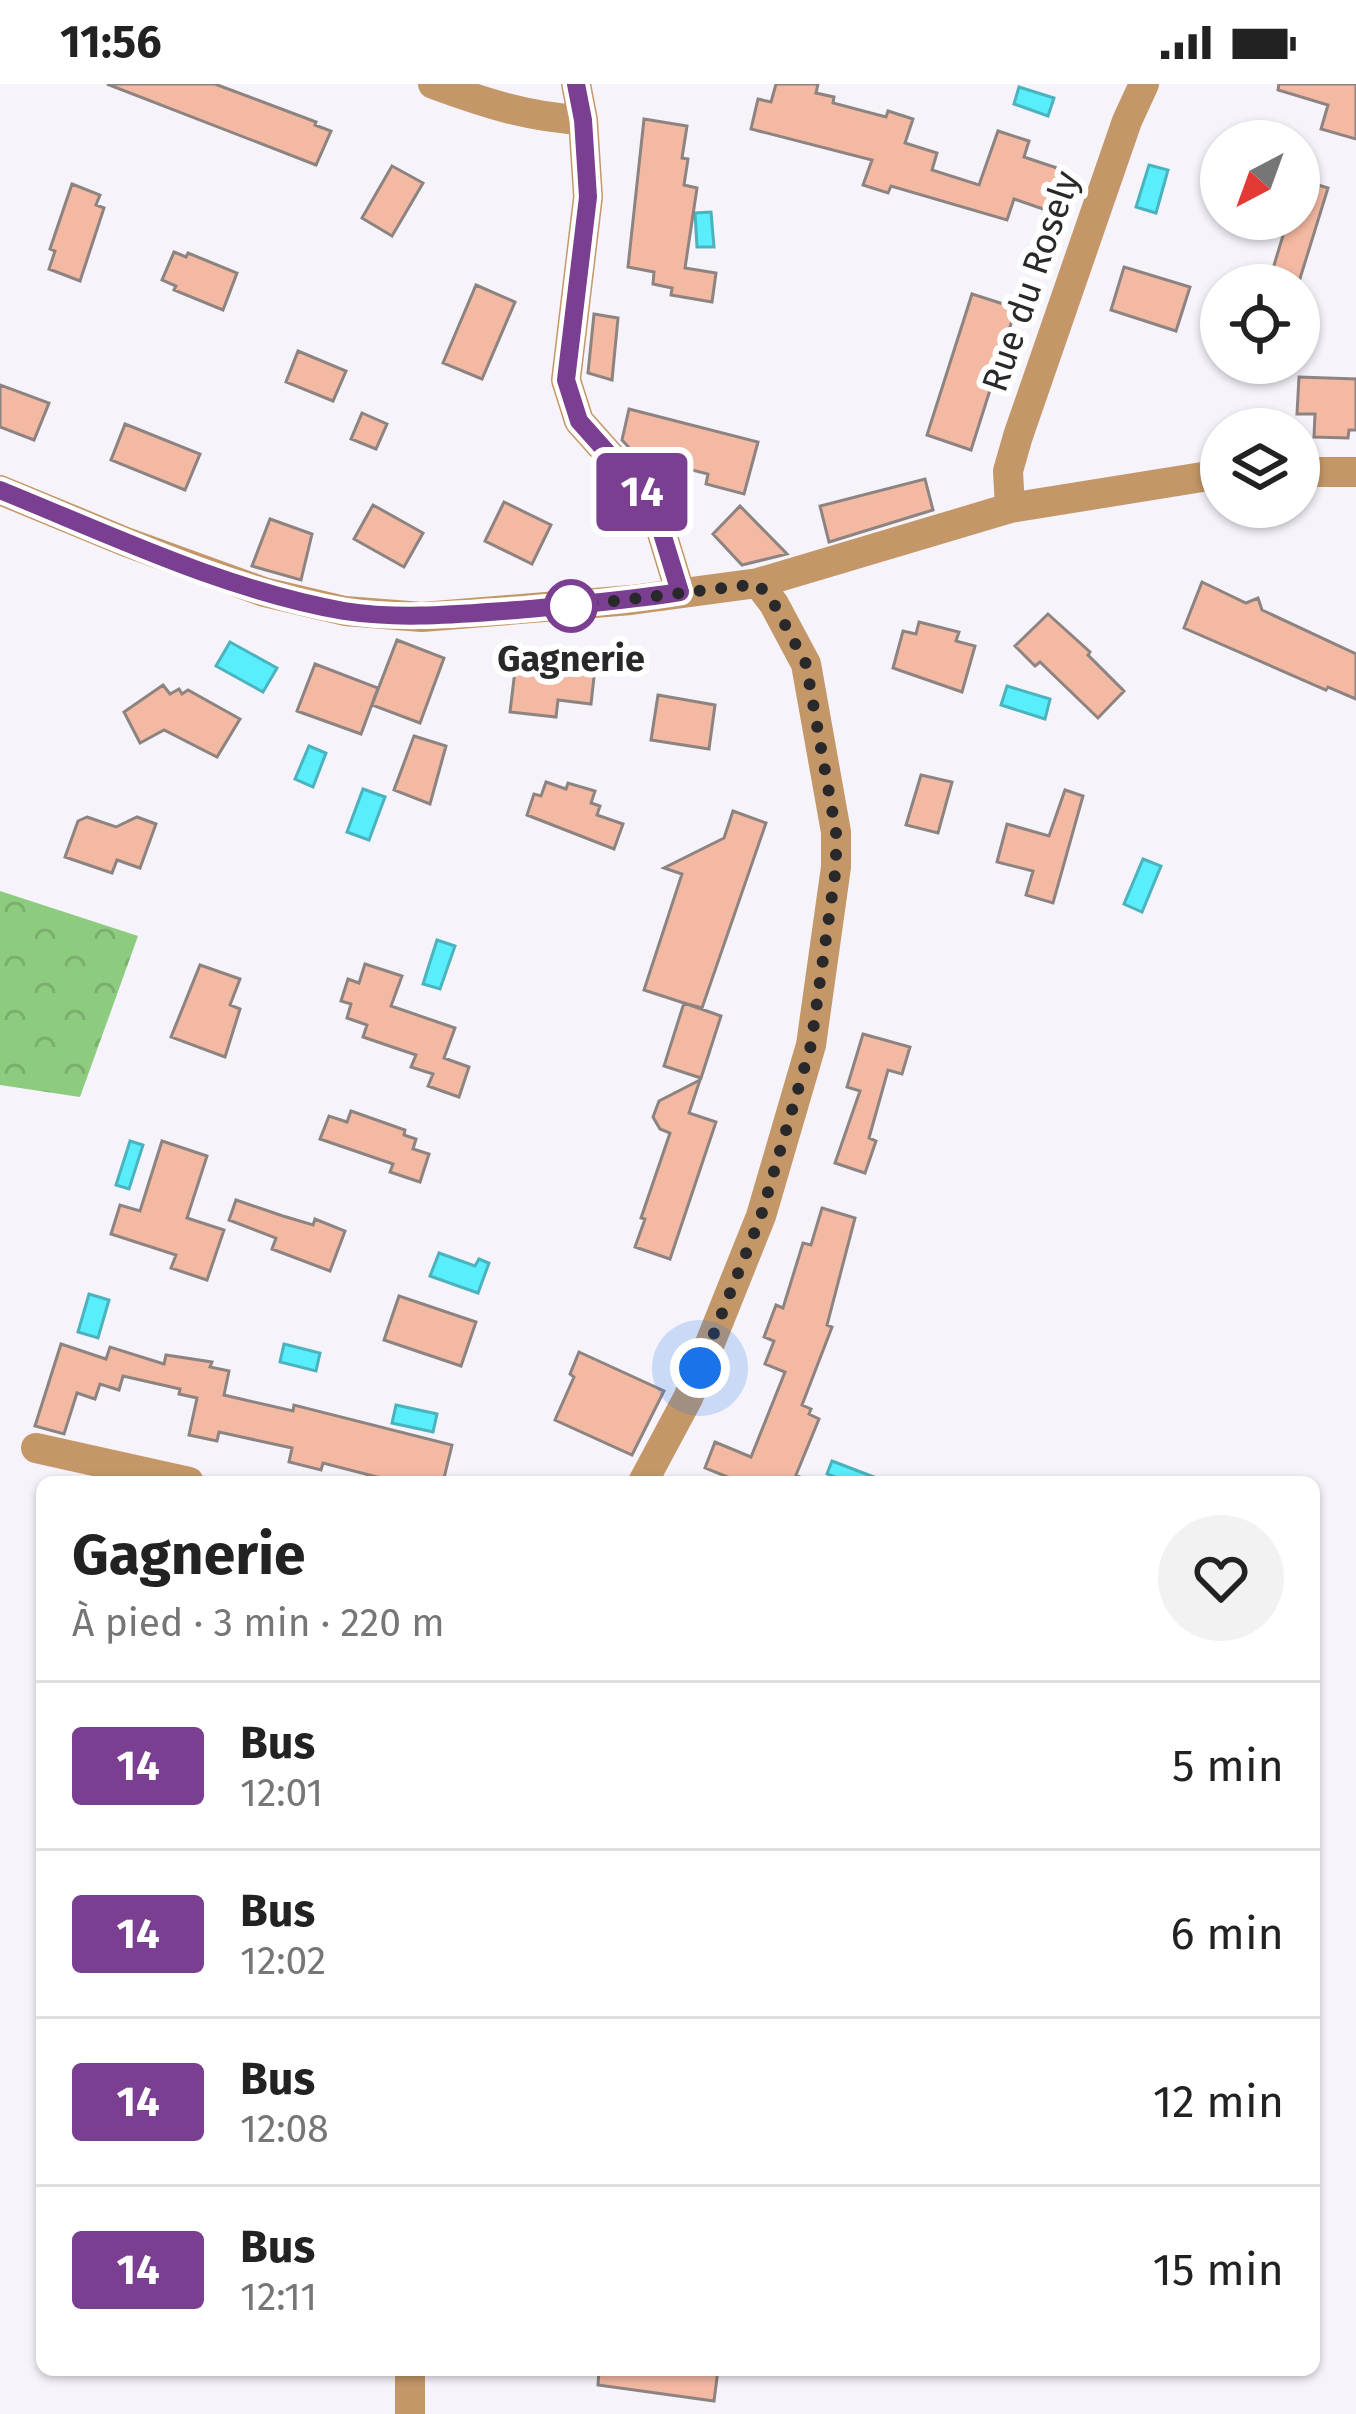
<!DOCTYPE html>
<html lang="fr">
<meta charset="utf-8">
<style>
body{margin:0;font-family:"Fira Sans",sans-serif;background:#f2f2f2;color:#222;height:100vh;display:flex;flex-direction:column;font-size:45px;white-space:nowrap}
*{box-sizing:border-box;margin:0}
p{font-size:39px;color:#767676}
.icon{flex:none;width:66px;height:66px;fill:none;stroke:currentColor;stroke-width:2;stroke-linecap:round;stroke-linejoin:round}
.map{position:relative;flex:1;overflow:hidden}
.drawer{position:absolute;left:36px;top:1392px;width:1284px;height:900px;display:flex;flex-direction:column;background:#fff;border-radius:18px;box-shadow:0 3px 9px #0004}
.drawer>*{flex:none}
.badge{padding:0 24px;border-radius:9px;font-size:42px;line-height:78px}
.needle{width:78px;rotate:221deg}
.controls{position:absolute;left:1200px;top:36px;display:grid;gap:24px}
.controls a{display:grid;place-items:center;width:120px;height:120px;border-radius:50%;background:#fff;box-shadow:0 3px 9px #0004;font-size:60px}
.you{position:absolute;width:60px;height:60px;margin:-30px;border:9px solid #fff;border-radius:50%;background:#1a73e8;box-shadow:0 0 0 18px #1a73e833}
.map>.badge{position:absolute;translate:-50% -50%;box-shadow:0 0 0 6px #fff}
.round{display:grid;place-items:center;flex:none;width:126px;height:126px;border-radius:63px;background:#f2f2f2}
.overview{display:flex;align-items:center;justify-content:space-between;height:204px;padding:0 36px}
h1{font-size:57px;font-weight:700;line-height:90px}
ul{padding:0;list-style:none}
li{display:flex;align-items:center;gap:36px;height:168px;padding:0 36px;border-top:3px solid #e0e0e0}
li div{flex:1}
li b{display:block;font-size:45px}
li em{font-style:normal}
li .badge{min-width:132px;font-weight:700;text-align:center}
.status{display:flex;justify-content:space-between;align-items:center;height:84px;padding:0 60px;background:#fff;direction:ltr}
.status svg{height:33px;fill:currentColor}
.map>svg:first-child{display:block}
</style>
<div class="status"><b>11:56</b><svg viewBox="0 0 49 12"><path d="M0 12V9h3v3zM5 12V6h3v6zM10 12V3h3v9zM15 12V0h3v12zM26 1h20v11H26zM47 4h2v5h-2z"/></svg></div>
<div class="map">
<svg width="1356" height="2330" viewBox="0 0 1356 2330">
<defs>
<pattern id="forest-crowns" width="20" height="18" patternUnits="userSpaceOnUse" patternTransform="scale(3)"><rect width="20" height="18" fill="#8dcc7e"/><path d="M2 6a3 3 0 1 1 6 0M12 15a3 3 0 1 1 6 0" fill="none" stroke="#7aaf6d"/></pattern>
</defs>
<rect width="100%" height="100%" fill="#f6f3fb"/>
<path fill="url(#forest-crowns)" d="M 0,807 L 138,852 L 80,1013 L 0,1001 Z"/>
<path fill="#59eefc" stroke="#4bb3bd" stroke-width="3" d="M 1019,3 L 1054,14 L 1048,32 L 1014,20 Z
M 1149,81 L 1168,86 L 1156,129 L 1136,123 Z
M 711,128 L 714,163 L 697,163 L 695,129 Z
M 230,558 L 277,584 L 263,608 L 216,582 Z
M 1007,602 L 1050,615 L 1045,635 L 1001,621 Z
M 309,662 L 326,669 L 313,703 L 295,695 Z
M 363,705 L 385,713 L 369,756 L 347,748 Z
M 1143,775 L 1161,782 L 1142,828 L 1124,820 Z
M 437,856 L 455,862 L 440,905 L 423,900 Z
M 130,1057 L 143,1061 L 129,1105 L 116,1101 Z
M 439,1169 L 475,1182 L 479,1175 L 489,1179 L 478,1209 L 430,1192 Z
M 89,1210 L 109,1216 L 98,1254 L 78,1248 Z
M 284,1260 L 320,1269 L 316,1287 L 280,1278 Z
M 396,1321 L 437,1330 L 433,1348 L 392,1339 Z
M 832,1377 L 879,1395 L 878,1398 L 848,1398 L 827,1390 Z"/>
<path fill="#f4b9a3" stroke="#8d8481" stroke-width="3" d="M 107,0 L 215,0 L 316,38 L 315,41 L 331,47 L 316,81 Z
M 776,0 L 818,0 L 816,9 L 834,13 L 833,19 L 886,33 L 888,27 L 913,35 L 905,59 L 937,69 L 932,86 L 979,101 L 998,47 L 1029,57 L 1024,73 L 1060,85 L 1046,126 L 1014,115 L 1007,136 L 891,102 L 888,109 L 863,101 L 872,76 L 751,45 L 758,15 L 771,18 Z
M 1279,0 L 1356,0 L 1356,55 L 1321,45 L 1328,21 L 1278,6 Z
M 644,35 L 687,42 L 682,74 L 688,75 L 684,101 L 697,104 L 685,184 L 716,189 L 712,218 L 671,211 L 672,204 L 653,200 L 654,188 L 628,183 Z
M 392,82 L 423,99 L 392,152 L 362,134 Z
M 1299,95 L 1328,104 L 1298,201 L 1268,201 L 1288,135 L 1299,135 Z
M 72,100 L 100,111 L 96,121 L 104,124 L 80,197 L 49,185 L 55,167 L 50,165 Z
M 174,168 L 186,173 L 188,169 L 237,189 L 223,226 L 174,206 L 176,202 L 162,196 Z
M 1124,183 L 1190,203 L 1176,247 L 1111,226 Z
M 476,201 L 515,218 L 482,295 L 443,279 Z
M 972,210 L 1016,224 L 971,366 L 927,351 Z
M 594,230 L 618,234 L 612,296 L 588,289 Z
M 298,267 L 346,287 L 333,317 L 286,298 Z
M 1299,293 L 1356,295 L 1356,346 L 1349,346 L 1348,354 L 1314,353 L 1315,330 L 1297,330 Z
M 0,301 L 49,319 L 34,356 L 0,343 Z
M 629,325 L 758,358 L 744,410 L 706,400 L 708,390 L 637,372 L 622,356 Z
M 362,329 L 387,340 L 376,365 L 351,355 Z
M 125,340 L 200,370 L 185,406 L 111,376 Z
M 925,395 L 933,426 L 829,458 L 820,422 Z
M 504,418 L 551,441 L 532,480 L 485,457 Z
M 373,421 L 423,449 L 404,483 L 354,455 Z
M 740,422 L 787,470 L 742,481 L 713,450 Z
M 270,435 L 312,450 L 301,496 L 252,482 Z
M 1202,498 L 1246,519 L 1258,514 L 1262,526 L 1356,570 L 1356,615 L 1328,603 L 1326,606 L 1184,544 Z
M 1048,530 L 1090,568 L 1088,571 L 1124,607 L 1098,634 L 1040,578 L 1035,582 L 1015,562 Z
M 919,538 L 959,548 L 956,557 L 975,562 L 962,608 L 893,584 L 903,547 L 916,550 Z
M 397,556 L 444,574 L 420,639 L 372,621 Z
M 541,577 L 595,584 L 591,620 L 558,616 L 556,633 L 510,628 L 516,578 L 540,581 Z
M 315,580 L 378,604 L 361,650 L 297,627 Z
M 163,601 L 170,610 L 179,605 L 182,610 L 188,606 L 240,635 L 217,673 L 164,646 L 140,659 L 124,628 Z
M 658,611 L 715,621 L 709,665 L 651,656 Z
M 414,652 L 446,662 L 430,720 L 394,706 Z
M 921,691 L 952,698 L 938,749 L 906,741 Z
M 546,698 L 566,705 L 568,699 L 595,707 L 591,719 L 600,722 L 597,731 L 623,740 L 614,765 L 527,731 L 534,710 L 541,712 Z
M 1065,706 L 1083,712 L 1053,819 L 1026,811 L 1033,787 L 997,778 L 1007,740 L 1049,752 Z
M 733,727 L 766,739 L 702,924 L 684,919 L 721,932 L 701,994 L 664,982 L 684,919 L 644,906 L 682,790 L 664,784 L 724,754 Z
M 87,733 L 116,743 L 137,733 L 156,740 L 140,784 L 117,776 L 112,789 L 65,773 L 78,737 Z
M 365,880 L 402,892 L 391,922 L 455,944 L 444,974 L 469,983 L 459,1013 L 428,1002 L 433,990 L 411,983 L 416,971 L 363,953 L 367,941 L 347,934 L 351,920 L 341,917 L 348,895 L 359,899 Z
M 200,881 L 240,895 L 230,921 L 240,925 L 225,973 L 171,953 Z
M 863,950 L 910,963 L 902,990 L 888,986 L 869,1054 L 876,1057 L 865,1089 L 835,1079 L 860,1007 L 847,1003 Z
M 700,996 L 689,1029 L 716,1038 L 670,1175 L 635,1163 L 645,1135 L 641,1134 L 670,1049 L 660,1045 L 653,1033 L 659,1017 Z
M 351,1027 L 405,1046 L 404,1051 L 416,1055 L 413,1065 L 429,1070 L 420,1098 L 390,1088 L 393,1080 L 320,1055 L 329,1032 L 347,1038 Z
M 162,1057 L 207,1072 L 187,1134 L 224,1146 L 207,1196 L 171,1184 L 176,1171 L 111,1150 L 120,1121 L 140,1127 Z
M 236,1116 L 283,1132 L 313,1141 L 315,1135 L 345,1147 L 330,1187 L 272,1165 L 276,1154 L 229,1136 Z
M 822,1124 L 855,1134 L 827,1241 L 832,1243 L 802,1321 L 811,1325 L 809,1330 L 819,1335 L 796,1391 L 811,1398 L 740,1398 L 705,1384 L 715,1358 L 751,1373 L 785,1288 L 765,1280 L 774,1257 L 764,1253 L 776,1221 L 783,1224 L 803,1159 L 811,1161 Z
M 399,1212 L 476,1238 L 461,1282 L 384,1256 Z
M 61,1260 L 106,1275 L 110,1263 L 164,1280 L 166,1271 L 212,1278 L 210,1283 L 229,1287 L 224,1311 L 293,1327 L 294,1321 L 452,1361 L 443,1398 L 379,1398 L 381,1394 L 323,1379 L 321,1386 L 289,1378 L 292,1364 L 219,1348 L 217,1357 L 189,1351 L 197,1314 L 179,1310 L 180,1305 L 123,1292 L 119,1306 L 100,1300 L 95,1315 L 77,1309 L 64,1350 L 35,1342 Z
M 579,1268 L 664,1307 L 632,1371 L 555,1336 L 574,1293 L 570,1290 Z
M 599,2286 L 718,2286 L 714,2317 L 598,2301 Z"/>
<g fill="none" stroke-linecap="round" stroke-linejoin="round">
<path stroke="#c49768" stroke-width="30" d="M 433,0 C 482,18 530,34 583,36
M 576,0 L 583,36 L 588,113 L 566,296 L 579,337 L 653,420 L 680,508
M 1299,388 L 1356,388
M 0,406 L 126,458 L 264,508 L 345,527 L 422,533 L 631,516 L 758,499 L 1010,424 L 1221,390
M 1010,424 L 1008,387 L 1018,352 L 1127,37 L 1144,0
M 36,1364 L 189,1398
M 643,1398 L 688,1314 L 761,1132 L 811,961 L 836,783 L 836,748 L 806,580 L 774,520 L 758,499
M 410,2286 L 410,2330"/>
</g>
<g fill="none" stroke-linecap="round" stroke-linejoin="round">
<g stroke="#fff" stroke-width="27">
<path id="line" d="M 0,406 C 111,451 225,506 344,527 C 402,536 459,530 517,526 C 572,521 625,517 680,508 L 653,420 L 579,337 L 566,296 L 588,113 L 583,36 L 576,0"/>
</g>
<use href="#line" stroke="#7a3f91" stroke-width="18"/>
<path stroke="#29282b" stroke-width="12" stroke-dasharray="0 21.6" d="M 571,522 L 758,500 L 774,520 L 806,580 L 836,748 L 836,783 L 811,961 L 761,1132 L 700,1284"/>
</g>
<circle fill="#fff" stroke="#7a3f91" stroke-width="6" cx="571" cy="522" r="24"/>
<g text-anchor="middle" stroke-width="12" stroke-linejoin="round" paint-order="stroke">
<g font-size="36" fill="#29282b" stroke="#fff">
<text transform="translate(1030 197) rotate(-71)" y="13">Rue du Rosely</text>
</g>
<g font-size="36" font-weight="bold" fill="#29282b" stroke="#fff">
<text x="571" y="587">Gagnerie</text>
</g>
</g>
</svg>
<div class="controls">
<a><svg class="needle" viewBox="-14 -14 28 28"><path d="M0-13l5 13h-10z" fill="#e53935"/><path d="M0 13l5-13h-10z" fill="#767676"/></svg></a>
<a><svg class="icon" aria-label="locate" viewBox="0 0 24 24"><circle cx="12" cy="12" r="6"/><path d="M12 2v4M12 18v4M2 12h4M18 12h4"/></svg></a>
<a><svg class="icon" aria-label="layers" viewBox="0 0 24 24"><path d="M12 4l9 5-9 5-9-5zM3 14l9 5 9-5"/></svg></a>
</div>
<div class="you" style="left:700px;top:1284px"></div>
<b class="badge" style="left:642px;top:408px;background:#7a3f91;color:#fff">14</b>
<section class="drawer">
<div class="overview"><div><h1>Gagnerie</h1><p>À pied · 3 min · 220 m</p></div><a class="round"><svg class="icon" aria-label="heart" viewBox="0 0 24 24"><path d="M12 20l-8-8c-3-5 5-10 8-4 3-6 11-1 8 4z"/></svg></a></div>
<ul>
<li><span class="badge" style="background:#7a3f91;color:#fff">14</span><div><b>Bus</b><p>12:01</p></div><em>5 min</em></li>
<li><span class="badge" style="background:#7a3f91;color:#fff">14</span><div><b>Bus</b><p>12:02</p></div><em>6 min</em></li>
<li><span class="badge" style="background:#7a3f91;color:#fff">14</span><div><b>Bus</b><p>12:08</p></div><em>12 min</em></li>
<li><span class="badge" style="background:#7a3f91;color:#fff">14</span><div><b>Bus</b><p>12:11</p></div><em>15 min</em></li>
</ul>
</section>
</div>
